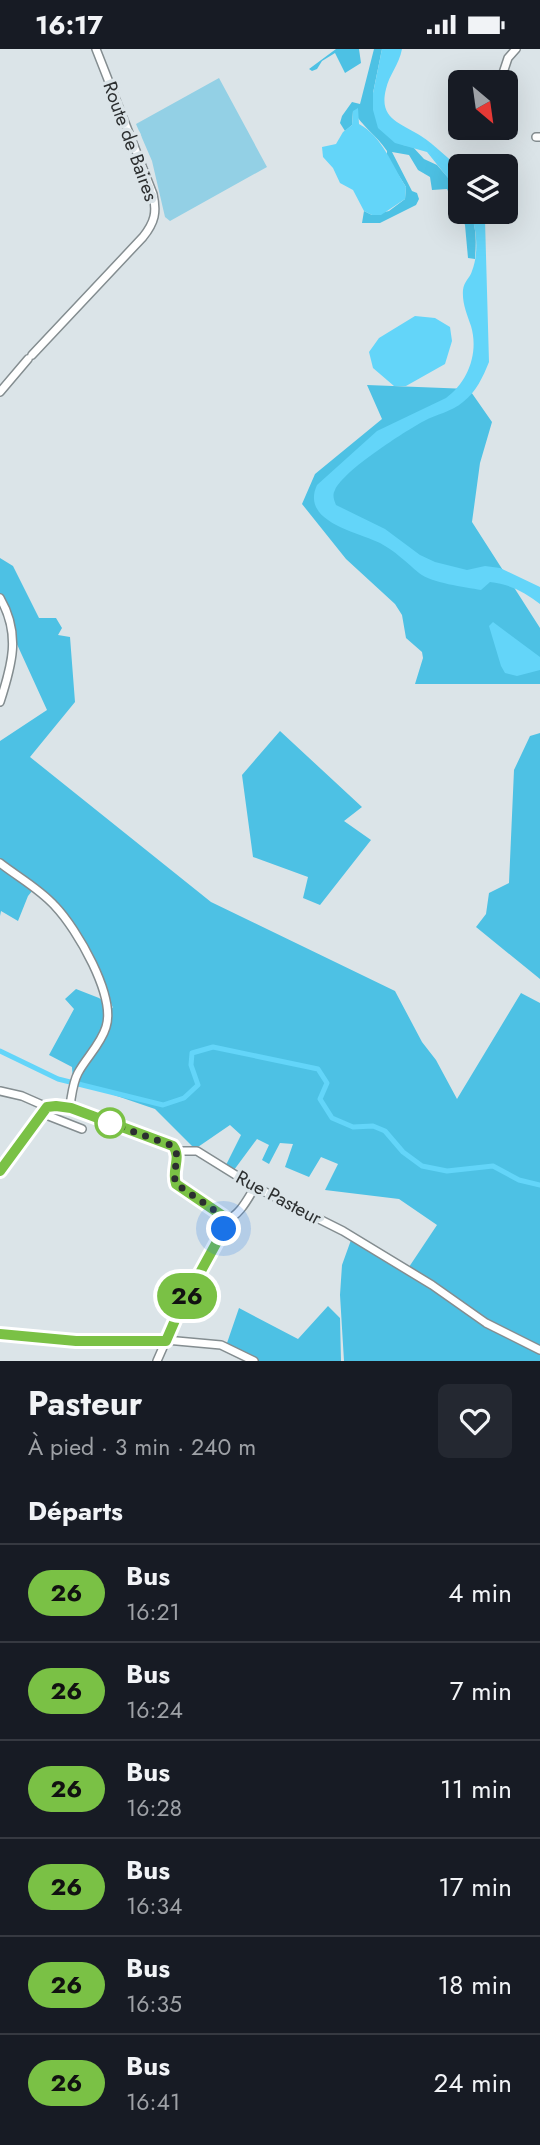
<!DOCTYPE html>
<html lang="fr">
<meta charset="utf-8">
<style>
body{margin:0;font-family:Jost,sans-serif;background:#242831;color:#f1f3f6;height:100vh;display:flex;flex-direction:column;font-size:26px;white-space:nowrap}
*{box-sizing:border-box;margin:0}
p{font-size:23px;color:#9ea1a6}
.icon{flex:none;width:38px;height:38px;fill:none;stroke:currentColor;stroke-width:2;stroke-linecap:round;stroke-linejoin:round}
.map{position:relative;height:1312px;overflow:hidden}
.details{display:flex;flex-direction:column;background:#171b24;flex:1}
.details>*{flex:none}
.badge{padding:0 14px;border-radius:23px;font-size:24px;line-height:46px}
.needle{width:46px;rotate:151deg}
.controls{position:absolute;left:448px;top:21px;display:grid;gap:14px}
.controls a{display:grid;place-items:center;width:70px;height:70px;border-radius:10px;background:#171b24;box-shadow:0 7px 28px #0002;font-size:35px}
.you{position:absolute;width:35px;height:35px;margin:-18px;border:5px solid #fff;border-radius:50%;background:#1a73e8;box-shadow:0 0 0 10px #1a73e833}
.map>.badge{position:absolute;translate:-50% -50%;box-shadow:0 0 0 4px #fff}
h2{padding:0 28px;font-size:26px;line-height:63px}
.round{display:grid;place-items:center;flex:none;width:74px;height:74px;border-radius:10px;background:#242831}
.overview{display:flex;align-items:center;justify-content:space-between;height:119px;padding:0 28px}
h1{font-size:33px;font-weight:700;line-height:52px}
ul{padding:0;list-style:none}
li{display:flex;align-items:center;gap:21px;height:98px;padding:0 28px;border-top:2px solid #363941}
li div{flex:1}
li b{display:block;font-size:26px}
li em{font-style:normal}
li .badge{min-width:77px;font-weight:700;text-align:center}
.status{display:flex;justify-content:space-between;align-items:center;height:49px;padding:0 35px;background:#171b24;direction:ltr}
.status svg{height:19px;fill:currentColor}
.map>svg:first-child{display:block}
</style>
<div class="status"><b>16:17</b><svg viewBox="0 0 49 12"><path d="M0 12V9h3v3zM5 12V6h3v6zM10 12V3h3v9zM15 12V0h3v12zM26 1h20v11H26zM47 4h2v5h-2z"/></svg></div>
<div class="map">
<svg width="540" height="1312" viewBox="0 0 540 1312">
<rect width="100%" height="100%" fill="#dbe4e8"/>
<path fill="#93d0e5" d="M 219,29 L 267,118 L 170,172 L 165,168 L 152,112 L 136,75 Z"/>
<path fill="#4dc1e4" d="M 336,0 L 359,0 L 361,14 L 345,24 L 335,4 L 322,12 L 317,20 L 312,22 L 309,20 Z
M 374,0 L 382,0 L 373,44 L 403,96 L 412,97 L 424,110 L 437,116 L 458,140 L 460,144 L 460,163 L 470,163 C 477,179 476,194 475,210 L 468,209 L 465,176 L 447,140 L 432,141 L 430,128 L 418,121 L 409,106 L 392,103 L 412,142 L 417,144 L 419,150 L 416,156 L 380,174 L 362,174 L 364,162 L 372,166 L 389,162 L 405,150 L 406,138 L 387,108 L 387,102 C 376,86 362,77 353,62 L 352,76 L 345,82 L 340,74 L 342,67 L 352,53 L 360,55 Z
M 367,336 L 469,340 L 492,373 L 480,414 L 472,473 L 540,579 L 540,635 L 415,635 L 423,609 L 422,603 L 406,589 L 402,566 L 395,555 L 346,510 L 302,455 L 315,425 L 382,370 Z
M 0,509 L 13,517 L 39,569 L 56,569 L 62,579 L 58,586 L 70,588 L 75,653 L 30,708 L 211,853 L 395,942 L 422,993 L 436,1011 L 457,1050 L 521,944 L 540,954 L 540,1312 L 344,1312 L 340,1246 L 342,1216 L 351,1191 L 409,1218 L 437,1176 L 399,1150 L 325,1141 L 338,1115 L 321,1108 L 309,1128 L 285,1118 L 293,1095 L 280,1094 L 269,1115 L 262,1111 L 269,1096 L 257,1090 L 234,1121 L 226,1116 L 241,1086 L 230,1076 L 195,1100 L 155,1060 L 73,1032 L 72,1018 L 49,1006 L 74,960 L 65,950 L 76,940 L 99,949 L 113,959 L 95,914 L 69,868 L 37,836 L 28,847 L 18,872 L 1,862 L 0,867 L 0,692 L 47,661 L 0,558 Z
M 280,682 L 362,758 L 344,772 L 371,791 L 320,856 L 303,849 L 308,828 L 253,808 L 242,726 Z
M 540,684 L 540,930 L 476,878 L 486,865 L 489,844 L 509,834 L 514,721 L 530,687 Z
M 328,1257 L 340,1269 L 341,1312 L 256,1312 L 227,1294 L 239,1259 L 298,1290 Z"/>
<path fill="#63d5f9" d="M 382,0 L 402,0 C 399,16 389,26 386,40 C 378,71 402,74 421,87 C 435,96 446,108 459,118 L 460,144 L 427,103 L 395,94 L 378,79 L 373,61 L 373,44 Z
M 358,59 L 359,75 C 382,87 392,116 406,138 L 405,150 L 381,166 L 372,166 L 364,162 L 353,141 L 340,134 L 333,119 L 323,108 L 322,98 L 336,95 L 343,83 L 352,76 L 353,62 Z
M 470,163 L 482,163 L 485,171 L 489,313 C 483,328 476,343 463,353 C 451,363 437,365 424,372 C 404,383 344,421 335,441 C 332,446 334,451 336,456 L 385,480 L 420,506 L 435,513 L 467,521 L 485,517 L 500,519 L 540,538 L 540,555 C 525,543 509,535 490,533 L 481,541 C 465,538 431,534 419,524 C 406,513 395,502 380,494 C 358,483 300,473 317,436 L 377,382 L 446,349 C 468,333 479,304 471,277 C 467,265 462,254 463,241 C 464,232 470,229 472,222 C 479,204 477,180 470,163 Z
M 415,267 L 435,269 L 450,278 L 452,292 L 445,315 L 406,337 L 394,337 L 373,319 L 369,303 L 379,289 Z
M 493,573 L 540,608 L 540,621 L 517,627 L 505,624 L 501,617 L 489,577 Z"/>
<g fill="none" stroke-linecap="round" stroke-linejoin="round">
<path stroke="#63d5f9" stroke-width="5" d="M 0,1002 L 58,1030 L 163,1056 L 184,1049 L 198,1036 L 191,1016 L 192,1004 L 213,998 L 318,1020 L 327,1034 L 320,1050 L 332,1069 L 353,1078 L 373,1077 L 385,1082 L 403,1103 L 422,1117 L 447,1122 L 493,1117 L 519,1131 L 540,1136"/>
<g stroke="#848d90" stroke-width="10">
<path id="minor" d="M 500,33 L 508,9 L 516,0
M 536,88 L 540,88
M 32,306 L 143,188 C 155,173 157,163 153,145 L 96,0
M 0,343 L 28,310
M 0,549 C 21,585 12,616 0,653
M 0,814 C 18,828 40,840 55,857 C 77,880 116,947 106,978 C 101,995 86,1009 78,1024 C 73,1033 72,1045 70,1056 L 71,1059
M 0,1042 L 22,1047 L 47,1058 L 56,1057 L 71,1059 L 166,1094 L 176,1102 L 197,1102 L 255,1138 L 343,1182 L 432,1236 L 486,1274 L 540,1301
M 41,1064 L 82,1080
M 0,1122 L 47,1058
M 225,1172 C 240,1166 247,1151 255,1138
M 0,1285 L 76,1292 L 166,1291 L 221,1296 L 254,1312
M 157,1312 L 179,1262 L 224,1180 L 225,1172 L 223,1167 L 175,1135 C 172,1124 178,1113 176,1102"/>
</g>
<use href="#minor" stroke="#fff" stroke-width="7"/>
</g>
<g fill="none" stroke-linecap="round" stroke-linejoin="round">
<g stroke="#fff" stroke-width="16">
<path id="line" d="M 0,1122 L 47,1058 L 56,1057 L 71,1059 L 173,1097 C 182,1109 171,1121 176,1135 L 223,1167 L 225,1172 L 224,1180 L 179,1262 L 166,1292 L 76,1292 L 0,1285"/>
</g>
<use href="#line" stroke="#7ac145" stroke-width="10"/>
<path stroke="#2c2f30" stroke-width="7" stroke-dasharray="0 12.6" d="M 110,1074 L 173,1097 C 182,1109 171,1121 176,1135 L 223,1167 L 225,1172 L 224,1180"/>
</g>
<circle fill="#fff" stroke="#7ac145" stroke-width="3.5" cx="110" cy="1074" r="14"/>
<g text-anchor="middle" stroke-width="7" stroke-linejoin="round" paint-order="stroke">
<g font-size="19" fill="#2c2f30" stroke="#dbe4e8">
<text transform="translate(131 92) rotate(70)" y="7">Route de Baires</text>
<text transform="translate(279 1148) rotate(28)" y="7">Rue Pasteur</text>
</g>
</g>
</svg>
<div class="controls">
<a><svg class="needle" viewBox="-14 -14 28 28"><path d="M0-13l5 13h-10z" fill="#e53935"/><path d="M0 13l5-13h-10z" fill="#9ea1a6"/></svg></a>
<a><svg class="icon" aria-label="layers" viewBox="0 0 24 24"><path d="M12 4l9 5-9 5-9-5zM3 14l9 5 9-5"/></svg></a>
</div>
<div class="you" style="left:224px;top:1180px"></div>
<b class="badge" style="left:187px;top:1247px;background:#7ac145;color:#111">26</b>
</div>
<section class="details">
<div class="overview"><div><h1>Pasteur</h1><p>À pied · 3 min · 240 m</p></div><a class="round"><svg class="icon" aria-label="heart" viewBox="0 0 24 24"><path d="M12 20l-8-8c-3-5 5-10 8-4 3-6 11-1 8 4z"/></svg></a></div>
<h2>Départs</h2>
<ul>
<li><span class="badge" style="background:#7ac145;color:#111">26</span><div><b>Bus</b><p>16:21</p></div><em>4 min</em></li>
<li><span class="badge" style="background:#7ac145;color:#111">26</span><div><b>Bus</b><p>16:24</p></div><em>7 min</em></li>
<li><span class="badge" style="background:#7ac145;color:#111">26</span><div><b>Bus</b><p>16:28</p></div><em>11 min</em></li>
<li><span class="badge" style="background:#7ac145;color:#111">26</span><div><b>Bus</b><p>16:34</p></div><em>17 min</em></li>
<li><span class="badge" style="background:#7ac145;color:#111">26</span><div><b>Bus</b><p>16:35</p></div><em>18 min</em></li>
<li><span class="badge" style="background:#7ac145;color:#111">26</span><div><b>Bus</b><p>16:41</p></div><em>24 min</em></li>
</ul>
</section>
